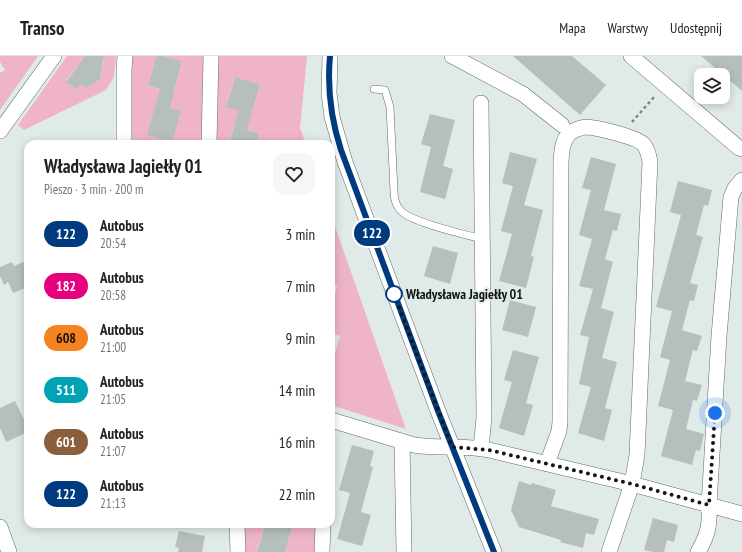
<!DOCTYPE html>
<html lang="pl">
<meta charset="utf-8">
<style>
body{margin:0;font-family:"PT Sans Narrow",sans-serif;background:#f6f6f6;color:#222;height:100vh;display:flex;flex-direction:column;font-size:15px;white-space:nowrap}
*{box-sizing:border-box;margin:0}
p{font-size:13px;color:#767676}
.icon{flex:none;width:22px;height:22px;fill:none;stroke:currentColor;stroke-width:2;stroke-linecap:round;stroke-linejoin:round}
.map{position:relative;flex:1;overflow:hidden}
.sheet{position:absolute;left:24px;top:84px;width:311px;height:388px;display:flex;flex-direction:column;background:#fff;border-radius:12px;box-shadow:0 2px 10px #0003}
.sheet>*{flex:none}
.badge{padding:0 8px;border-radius:13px;font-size:14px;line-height:26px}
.controls{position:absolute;left:694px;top:12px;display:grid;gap:8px}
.controls a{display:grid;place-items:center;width:36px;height:36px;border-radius:8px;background:#fff;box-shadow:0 2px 10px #0003;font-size:20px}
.you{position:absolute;width:20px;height:20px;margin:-10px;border:3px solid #fff;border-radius:50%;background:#1a73e8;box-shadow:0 0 0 6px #1a73e833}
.map>.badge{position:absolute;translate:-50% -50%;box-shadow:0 0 0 2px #fff}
.round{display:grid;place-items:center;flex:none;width:42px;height:42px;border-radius:12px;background:#f6f6f6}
.headline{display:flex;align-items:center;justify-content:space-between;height:68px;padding:0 20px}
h1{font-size:19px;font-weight:600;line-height:30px}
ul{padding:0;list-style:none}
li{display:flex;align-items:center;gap:12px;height:52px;padding:0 20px}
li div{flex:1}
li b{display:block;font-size:15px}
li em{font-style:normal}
li .badge{min-width:44px;font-weight:700;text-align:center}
header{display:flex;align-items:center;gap:24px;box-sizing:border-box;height:56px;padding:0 20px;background:#fff;border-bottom:1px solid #e0e0e0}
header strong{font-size:19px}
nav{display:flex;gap:22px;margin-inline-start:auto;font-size:14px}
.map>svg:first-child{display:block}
</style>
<header>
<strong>Transo</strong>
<nav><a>Mapa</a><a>Warstwy</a><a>Udostępnij</a></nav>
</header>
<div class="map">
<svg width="742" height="496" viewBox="0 0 742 496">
<rect width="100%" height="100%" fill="#e0eae8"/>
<path fill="#efb4c9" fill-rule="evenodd" d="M 0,0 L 38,0 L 0,54 L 0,17 L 5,14 L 0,6 Z
M 67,0 L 85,0 L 66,25 L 77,33 L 81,28 L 100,22 L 104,3 L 100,0 L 116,0 L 114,21 L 106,34 L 24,74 L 18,69 Z
M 131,0 L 156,0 L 148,30 L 174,37 L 182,5 L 163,0 L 203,0 L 203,88 L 129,88 Z
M 218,0 L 307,0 L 300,72 L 306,88 L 256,88 L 259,77 L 234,70 L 229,88 L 215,88 ZM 235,21 L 260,28 L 252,57 L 226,50 Z
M 331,159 L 406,373 L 331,349 L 331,310 L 340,280 L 331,277 L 331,252 L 337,230 L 331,228 Z
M 242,468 L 265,468 L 257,494 L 262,496 L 243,496 Z
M 282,468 L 316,468 L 315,496 L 285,496 L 292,471 Z"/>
<path fill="#b6bfbd" d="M 85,0 L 104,0 L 100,23 L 86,32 L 81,28 L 77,33 L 66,26 Z
M 156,0 L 163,0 L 182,5 L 170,52 L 181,55 L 172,86 L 147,79 L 160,33 L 148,30 Z
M 513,0 L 572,0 L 606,29 L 580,59 Z
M 701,0 L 742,0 L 742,35 L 726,21 Z
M 235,21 L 260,28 L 247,74 L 259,77 L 256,88 L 229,88 L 239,54 L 226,51 Z
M 430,58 L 455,64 L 443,110 L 453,113 L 445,143 L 420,136 L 431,91 L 421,88 Z
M 510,96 L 537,103 L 524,149 L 543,154 L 531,200 L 534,201 L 526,232 L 499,225 L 512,178 L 501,175 L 513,130 L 502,127 Z
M 591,101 L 616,108 L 604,154 L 621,158 L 617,175 L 613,174 L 605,203 L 613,206 L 601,252 L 614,256 L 602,302 L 617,306 L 605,352 L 612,354 L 604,385 L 578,377 L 591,331 L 579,328 L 589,281 L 580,279 L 593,233 L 579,230 L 592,183 L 579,179 L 591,134 L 582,132 Z
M 678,125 L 712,134 L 708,150 L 704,149 L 696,179 L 703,181 L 690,227 L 698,229 L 694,245 L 690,244 L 682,274 L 702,280 L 697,295 L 693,294 L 685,325 L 702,329 L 697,345 L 693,344 L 686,373 L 704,378 L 700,395 L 696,394 L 692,409 L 661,400 L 673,354 L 658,350 L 670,304 L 660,301 L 672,255 L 656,251 L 681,159 L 670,156 Z
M 433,190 L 458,197 L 450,228 L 424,220 Z
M 28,204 L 28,231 L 13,237 L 8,226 L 4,229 L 0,220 L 0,211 L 12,206 L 14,210 Z
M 510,244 L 536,251 L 528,281 L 502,274 Z
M 513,294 L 539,301 L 526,347 L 533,349 L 524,380 L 499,372 L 512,326 L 504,324 Z
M 15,345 L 28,372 L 28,376 L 6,386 L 0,372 L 0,352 Z
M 352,389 L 374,395 L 370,410 L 373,411 L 361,456 L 371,459 L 362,490 L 337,483 L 350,437 L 339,434 Z
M 519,425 L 531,429 L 532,427 L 556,434 L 551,450 L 599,463 L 594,479 L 586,477 L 583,492 L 560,486 L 561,484 L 519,471 L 511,454 Z
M 653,462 L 678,469 L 674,486 L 667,484 L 664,496 L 653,496 L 644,494 Z
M 265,468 L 282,468 L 292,471 L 285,496 L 257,496 Z
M 179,475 L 205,480 L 202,496 L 178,496 L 179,492 L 175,491 Z"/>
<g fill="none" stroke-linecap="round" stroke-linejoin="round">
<g stroke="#616a67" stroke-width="8">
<path id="lane" d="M 374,33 L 385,34 L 390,51 L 394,135 C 394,142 395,149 401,155 C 413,167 464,178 482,183"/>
</g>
<g stroke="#616a67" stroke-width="16">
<path id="street" d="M 330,0 L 329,37 L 332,61 L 345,106 L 438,355 L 494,496
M 452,0 L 523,38 L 562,69
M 631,0 L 739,92 L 742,93
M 0,75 L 54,0
M 124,88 L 124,14 L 125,0
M 209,88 L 211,0
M 331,364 L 414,389 C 439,393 464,389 489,394 L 632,428 L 742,458
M 402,386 L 404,496
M 481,393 L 484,361 L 481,47
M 547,408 L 559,375 L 560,366 L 561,105 C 562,95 562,84 570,77 C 574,74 580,72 585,71 C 595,71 638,81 644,89 C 648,94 649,100 650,106 L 637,399 L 632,428 L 609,496
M 237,468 L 238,496
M 0,471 L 9,496
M 322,496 L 323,468
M 698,496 C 708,479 710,469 709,449 L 719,280 L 731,141 L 735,132 L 742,124"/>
</g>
<path stroke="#7c8381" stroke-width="2.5" stroke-dasharray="3 3" stroke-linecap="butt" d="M 632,66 L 655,40"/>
<use href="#lane" stroke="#fff" stroke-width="7"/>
<use href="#street" stroke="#fff" stroke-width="15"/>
</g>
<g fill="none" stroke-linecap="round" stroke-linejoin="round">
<g stroke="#fff" stroke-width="9">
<path id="line" d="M 330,0 C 327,32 331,63 341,94 L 438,355 L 494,496"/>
</g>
<use href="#line" stroke="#003b80" stroke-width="6"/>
<path stroke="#131716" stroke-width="4" stroke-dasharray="0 7.2" d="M 394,238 L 452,391 L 489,394 L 632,428 L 709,449 L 715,357"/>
</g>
<circle fill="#fff" stroke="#003b80" stroke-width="2" cx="394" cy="238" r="8"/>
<g text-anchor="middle" stroke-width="3.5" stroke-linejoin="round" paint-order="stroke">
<g font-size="14" font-weight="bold" fill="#131716" stroke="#e0eae8" text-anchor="start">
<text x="406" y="243">Władysława Jagiełły 01</text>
</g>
</g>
</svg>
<div class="controls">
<a><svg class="icon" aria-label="layers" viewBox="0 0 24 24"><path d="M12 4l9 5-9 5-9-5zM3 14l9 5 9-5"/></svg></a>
</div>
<div class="you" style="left:715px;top:357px"></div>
<b class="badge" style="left:372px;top:177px;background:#003b80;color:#fff">122</b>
<section class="sheet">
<div class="headline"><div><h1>Władysława Jagiełły 01</h1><p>Pieszo · 3 min · 200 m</p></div><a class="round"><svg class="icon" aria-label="heart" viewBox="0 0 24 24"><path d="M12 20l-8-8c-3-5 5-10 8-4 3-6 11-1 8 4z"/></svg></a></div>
<ul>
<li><span class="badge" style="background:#003b80;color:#fff">122</span><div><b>Autobus</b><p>20:54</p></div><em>3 min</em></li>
<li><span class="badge" style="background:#e6007e;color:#fff">182</span><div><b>Autobus</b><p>20:58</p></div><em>7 min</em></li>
<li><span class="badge" style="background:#f58220;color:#111">608</span><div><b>Autobus</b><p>21:00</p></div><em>9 min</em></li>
<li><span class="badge" style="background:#00a3b4;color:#fff">511</span><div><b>Autobus</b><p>21:05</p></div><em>14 min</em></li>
<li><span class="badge" style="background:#8b5e3c;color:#fff">601</span><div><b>Autobus</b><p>21:07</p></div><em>16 min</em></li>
<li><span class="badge" style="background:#003b80;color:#fff">122</span><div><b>Autobus</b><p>21:13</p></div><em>22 min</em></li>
</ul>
</section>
</div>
